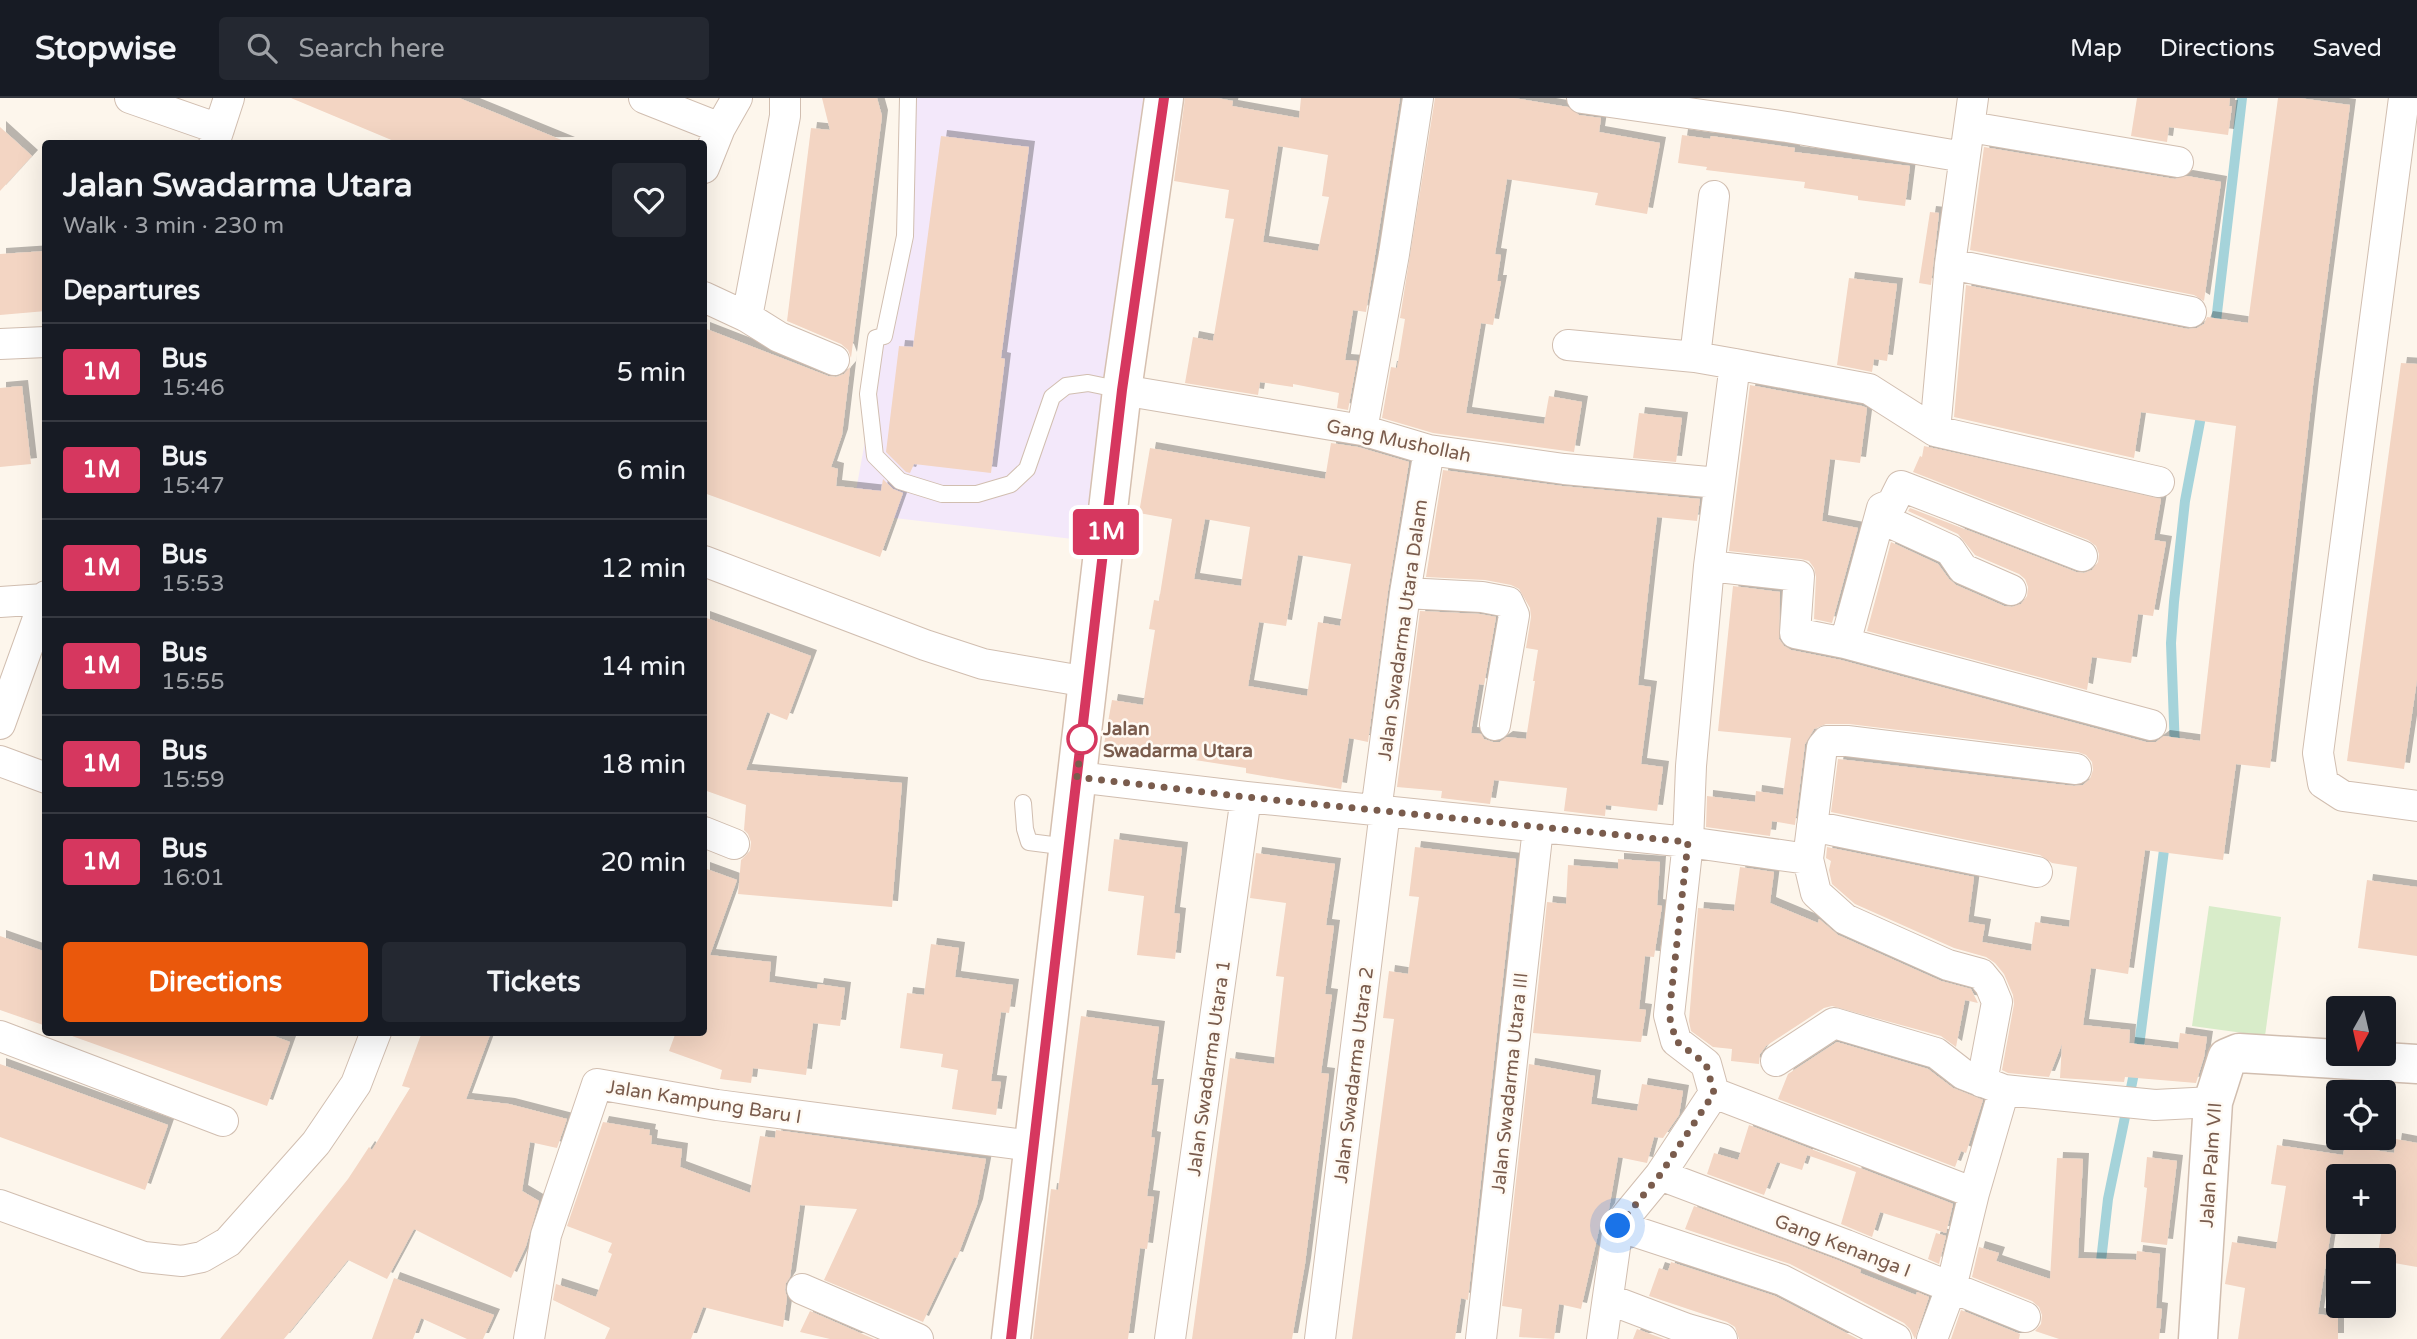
<!DOCTYPE html>
<meta charset="utf-8">
<style>
body{margin:0;font-family:"Varela Round",sans-serif;background:#242831;color:#f1f3f6;height:100vh;display:flex;flex-direction:column;font-size:26px;white-space:nowrap}
*{box-sizing:border-box;margin:0}
p{font-size:23px;color:#9ea1a6}
.icon{flex:none;width:38px;height:38px;fill:none;stroke:currentColor;stroke-width:2;stroke-linecap:round;stroke-linejoin:round}
.map{position:relative;flex:1;overflow:hidden}
.side{position:absolute;left:42px;top:42px;width:665px;height:896px;display:flex;flex-direction:column;background:#171b24;border-radius:7px;box-shadow:0 7px 28px #0002}
.side>*{flex:none}
.badge{padding:0 14px;border-radius:5px;font-size:24px;line-height:46px}
.needle{width:46px;rotate:188deg}
.tools{position:absolute;left:2326px;top:898px;display:grid;gap:14px}
.tools a{display:grid;place-items:center;width:70px;height:70px;border-radius:7px;background:#171b24;box-shadow:0 7px 28px #0002;font-size:35px}
.you{position:absolute;width:35px;height:35px;margin:-18px;border:5px solid #fff;border-radius:50%;background:#1a73e8;box-shadow:0 0 0 10px #1a73e833}
.map>.badge{position:absolute;translate:-50% -50%;box-shadow:0 0 0 4px #fff}
h2{padding:0 21px;font-size:26px;line-height:63px}
.round{display:grid;place-items:center;flex:none;width:74px;height:74px;border-radius:7px;background:#242831}
.head{display:flex;align-items:center;justify-content:space-between;height:119px;padding:0 21px}
h1{font-size:33px;font-weight:800;line-height:52px}
.cta{display:flex;gap:14px;margin-top:auto;padding:14px 21px}
.cta a{flex:1;height:80px;border-radius:7px;background:#ea580c;color:#fff;font-size:28px;font-weight:800;line-height:80px;text-align:center}
.cta a+a{background:#242831;color:#f1f3f6}
ul{padding:0;list-style:none}
li{display:flex;align-items:center;gap:21px;height:98px;padding:0 21px;border-top:2px solid #363941}
li div{flex:1}
li b{display:block;font-size:26px}
li em{font-style:normal}
li .badge{min-width:77px;font-weight:700;text-align:center}
header{display:flex;align-items:center;gap:42px;box-sizing:border-box;height:98px;padding:0 35px;background:#171b24;border-bottom:2px solid #363941}
header strong{font-size:33px}
nav{display:flex;gap:38px;margin-inline-start:auto;font-size:24px}
.search{width:490px;height:63px;background:#242831;display:flex;align-items:center;gap:18px;box-sizing:border-box;padding:0 24px;border-radius:7px;color:#9ea1a6;font-size:26px}
.map>svg:first-child{display:block}
</style>
<header>
<strong>Stopwise</strong>
<div class="search"><svg class="icon" aria-label="search" viewBox="0 0 24 24"><circle cx="10" cy="10" r="6"/><path d="M15 15l6 6"/></svg>Search here</div>
<nav><a>Map</a><a>Directions</a><a>Saved</a></nav>
</header>
<div class="map">
<svg width="2417" height="1241" viewBox="0 0 2417 1241">
<defs>
<filter id="shadow"><feDropShadow dx="6" dy="-6" stdDeviation="0" flood-color="#0004"/></filter>
</defs>
<rect width="100%" height="100%" fill="#fdf6ec"/>
<path fill="#f3e8fa" d="M 908,0 L 1164,0 L 1106,445 L 852,415 L 884,238 L 905,138 Z"/>
<path fill="#d8ecc9" d="M 2209,808 L 2281,819 L 2265,938 L 2192,928 Z"/>
<g fill="none" stroke-linecap="round" stroke-linejoin="round">
<path stroke="#a5d3da" stroke-width="10" d="M 2215,232 L 2242,0
M 2175,652 L 2171,545 L 2174,504 L 2185,403 L 2202,313
M 2100,1172 L 2108,1101 L 2138,956 L 2165,744"/>
</g>
<path fill="#f3d5c3" fill-rule="evenodd" filter="url(#shadow)" d="M 291,0 L 459,0 L 569,45 L 401,46 Z
M 822,0 L 877,0 L 882,18 L 851,260 L 848,252 L 841,246 L 787,223 L 811,30 L 830,32 Z
M 1185,0 L 1217,0 L 1233,3 L 1232,8 L 1299,20 L 1301,0 L 1400,0 L 1366,214 L 1353,212 L 1345,262 L 1357,263 L 1348,312 L 1337,310 L 1339,295 L 1293,286 L 1293,289 L 1260,284 L 1258,297 L 1185,285 L 1193,239 L 1213,243 L 1234,121 L 1225,120 L 1229,92 L 1174,83 ZM 1278,48 L 1328,57 L 1322,98 L 1329,99 L 1318,153 L 1263,144 Z
M 1435,0 L 1514,0 L 1568,9 L 1579,17 L 1601,20 L 1599,34 L 1660,45 L 1647,116 L 1595,107 L 1598,95 L 1507,81 L 1495,156 L 1501,157 L 1497,183 L 1501,183 L 1493,227 L 1481,225 L 1466,315 L 1544,326 L 1549,298 L 1582,304 L 1574,354 L 1433,335 L 1382,320 L 1391,269 L 1397,270 L 1405,221 L 1400,220 Z
M 2137,0 L 2230,0 L 2229,8 L 2232,8 L 2228,37 L 2169,29 L 2167,44 L 2131,38 Z
M 2278,0 L 2299,0 L 2350,7 L 2313,288 L 2270,670 L 2236,666 L 2223,762 L 2145,752 L 2128,876 L 2091,870 L 2083,927 L 2130,932 L 2129,945 L 2178,951 L 2180,935 L 2207,939 L 2204,959 L 2196,985 L 2125,979 L 2124,984 L 2060,980 L 2062,946 L 2049,979 L 2008,975 L 2002,972 L 2014,906 L 2013,897 L 2004,876 L 1995,865 L 1986,859 L 1954,850 L 1855,806 L 1832,786 L 1829,772 L 1831,763 L 1826,760 L 1827,749 L 1974,779 L 1968,824 L 1985,827 L 1982,844 L 2031,853 L 2035,824 L 2069,829 L 2077,769 L 2052,765 L 2040,757 L 1831,714 L 1838,661 L 2074,688 L 2083,687 L 2090,681 L 2093,672 L 2092,664 L 2086,657 L 2078,654 L 1849,626 L 1826,626 L 1814,631 L 1805,646 L 1795,727 L 1772,723 L 1770,738 L 1706,729 L 1707,698 L 1755,704 L 1756,693 L 1783,697 L 1791,640 L 1718,633 L 1733,488 L 1780,494 L 1779,541 L 1784,548 L 1791,552 L 1841,562 L 2146,644 L 2156,644 L 2164,638 L 2200,643 L 2236,328 L 2141,314 L 2134,360 L 1954,319 L 1966,187 L 2188,231 L 2197,230 L 2204,226 L 2207,219 L 2248,225 Z
M 0,29 L 32,58 L 0,93 Z
M 1682,37 L 1710,41 L 1711,38 L 1795,50 L 1794,54 L 1910,68 L 1905,108 L 1858,102 L 1858,98 L 1804,90 L 1805,84 L 1706,72 L 1707,69 L 1678,65 Z
M 941,38 L 1029,49 L 1001,260 L 1005,261 L 991,375 L 914,366 L 910,375 L 906,374 L 886,354 L 899,248 L 913,249 Z
M 1984,49 L 2175,81 L 2187,78 L 2221,84 L 2204,203 L 2194,197 L 1970,152 Z
M 1930,114 L 1939,115 L 1931,187 L 1919,185 Z
M 46,153 L 46,213 L 0,217 L 0,156 Z
M 1849,180 L 1897,186 L 1887,263 L 1874,261 L 1872,274 L 1837,267 Z
M 704,230 L 828,278 L 836,279 L 844,276 L 850,269 L 851,262 L 842,337 L 831,369 L 838,371 L 836,388 L 881,393 L 883,381 L 893,391 L 903,395 L 880,459 L 704,395 Z
M 2401,265 L 2417,266 L 2417,582 L 2404,671 L 2347,663 Z
M 1750,287 L 1862,308 L 1867,310 L 1860,365 L 1830,361 L 1822,423 L 1858,430 L 1832,525 L 1814,521 L 1816,479 L 1814,470 L 1809,463 L 1801,461 L 1729,453 Z
M 22,288 L 31,366 L 0,369 L 0,290 Z
M 1639,315 L 1682,320 L 1676,364 L 1633,360 Z
M 1331,345 L 1358,349 L 1409,364 L 1388,493 L 1368,644 L 1349,640 L 1341,691 L 1246,675 L 1246,670 L 1144,654 L 1143,659 L 1103,652 L 1112,602 L 1143,607 L 1155,532 L 1149,531 L 1154,502 L 1159,503 L 1172,421 L 1139,415 L 1150,350 L 1325,381 ZM 1205,421 L 1250,429 L 1241,488 L 1194,481 ZM 1298,457 L 1351,466 L 1340,528 L 1318,524 L 1307,598 L 1248,588 L 1259,524 L 1286,528 Z
M 1924,348 L 2161,401 L 2154,442 L 2166,444 L 2153,518 L 2138,516 L 2131,565 L 2092,559 L 2087,592 L 1867,533 L 1891,444 L 1938,466 L 1949,481 L 1956,487 L 2004,508 L 2012,509 L 2021,506 L 2027,498 L 2028,489 L 2025,481 L 2019,476 L 1975,457 L 1958,436 L 1908,413 L 1910,410 L 2076,474 L 2084,475 L 2092,472 L 2098,464 L 2099,456 L 2096,448 L 2088,442 L 1913,374 L 1920,358 L 1922,359 Z
M 1443,372 L 1562,388 L 1700,401 L 1697,423 L 1657,419 L 1652,459 L 1638,587 L 1651,589 L 1641,666 L 1663,669 L 1657,713 L 1606,707 L 1605,718 L 1564,713 L 1567,690 L 1494,682 L 1490,706 L 1441,700 L 1442,693 L 1397,689 L 1420,513 L 1480,516 L 1496,519 L 1484,587 L 1479,586 L 1471,635 L 1481,636 L 1484,641 L 1493,644 L 1500,644 L 1507,639 L 1526,641 L 1535,583 L 1533,583 L 1538,552 L 1526,550 L 1531,519 L 1530,510 L 1519,491 L 1511,487 L 1485,482 L 1426,479 Z
M 704,519 L 811,558 L 787,622 L 767,614 L 746,672 L 902,685 L 892,809 L 738,796 L 741,762 L 750,753 L 751,744 L 748,736 L 744,732 L 746,707 L 704,692 Z
M 1114,741 L 1182,750 L 1174,815 L 1180,816 L 1175,861 L 1137,857 L 1144,798 L 1108,793 Z
M 1415,749 L 1516,761 L 1468,1202 L 1461,1200 L 1455,1241 L 1352,1241 L 1394,921 L 1383,920 L 1389,873 L 1408,876 L 1419,799 L 1409,798 Z
M 1256,755 L 1335,766 L 1326,827 L 1334,828 L 1325,896 L 1332,897 L 1321,975 L 1329,976 L 1305,1166 L 1292,1241 L 1192,1241 L 1230,960 L 1274,966 L 1284,879 L 1276,878 L 1286,805 L 1250,800 Z
M 1618,761 L 1660,764 L 1657,807 L 1662,808 L 1654,859 L 1645,858 L 1639,911 L 1646,912 L 1641,944 L 1533,935 L 1547,804 L 1566,806 L 1568,767 L 1618,771 Z
M 1740,769 L 1774,774 L 1770,805 L 1818,825 L 1819,821 L 1838,837 L 1941,883 L 1971,891 L 1978,905 L 1965,902 L 1956,949 L 1941,938 L 1832,908 L 1824,910 L 1766,948 L 1760,956 L 1759,966 L 1731,963 L 1732,951 L 1713,949 L 1691,933 L 1689,923 L 1698,810 L 1734,813 Z
M 704,770 L 737,782 L 710,857 L 771,864 L 769,884 L 817,891 L 818,886 L 845,890 L 840,928 L 813,925 L 806,977 L 753,970 L 751,985 L 720,981 L 722,972 L 669,953 L 676,934 L 704,934 Z
M 2367,782 L 2417,789 L 2417,858 L 2358,850 Z
M 0,838 L 46,854 L 46,928 L 0,912 Z
M 931,846 L 959,850 L 955,879 L 1013,887 L 1009,915 L 1001,914 L 991,983 L 1001,984 L 996,1017 L 952,1011 L 958,972 L 941,969 L 943,956 L 900,950 L 907,895 L 924,897 Z
M 1081,918 L 1159,929 L 1151,987 L 1158,987 L 1151,1039 L 1155,1040 L 1147,1098 L 1154,1099 L 1147,1151 L 1140,1150 L 1128,1241 L 1033,1241 L 1051,1091 L 1058,1092 Z
M 72,934 L 263,934 L 290,944 L 267,1008 L 72,938 Z
M 422,934 L 491,934 L 466,1001 L 509,1006 L 567,1021 L 557,1050 L 530,1044 L 522,1093 L 539,1103 L 526,1148 L 511,1180 L 414,1131 L 387,1181 L 348,1162 L 284,1241 L 220,1241 L 348,1081 L 369,1049 L 372,1052 L 410,990 L 402,988 Z
M 1837,944 L 1928,971 L 1953,990 L 1983,1002 L 1966,1055 L 1961,1053 L 1955,1069 L 1778,1001 L 1788,976 Z
M 0,966 L 168,1027 L 145,1092 L 0,1039 Z
M 1529,966 L 1595,978 L 1591,1006 L 1637,1013 L 1642,986 L 1683,993 L 1679,1017 L 1663,1040 L 1654,1039 L 1647,1065 L 1618,1059 L 1609,1111 L 1601,1123 L 1581,1211 L 1559,1206 L 1554,1241 L 1519,1239 L 1522,1211 L 1502,1208 Z
M 603,1024 L 650,1032 L 649,1037 L 652,1038 L 651,1046 L 682,1051 L 680,1069 L 750,1095 L 760,1038 L 775,1040 L 776,1032 L 986,1061 L 977,1107 L 957,1160 L 954,1159 L 923,1224 L 824,1182 L 857,1111 L 800,1107 L 790,1179 L 786,1185 L 785,1192 L 787,1200 L 783,1229 L 703,1209 L 691,1241 L 605,1241 L 610,1230 L 553,1202 L 556,1186 L 596,1199 L 612,1156 L 608,1154 L 612,1145 L 567,1128 Z
M 1749,1027 L 1953,1106 L 1946,1135 L 1880,1114 L 1872,1139 L 1841,1126 L 1856,1074 L 1807,1057 L 1802,1072 L 1777,1064 L 1764,1097 L 1707,1076 L 1714,1055 L 1738,1062 Z
M 2396,1041 L 2417,1045 L 2417,1169 L 2377,1162 L 2390,1078 L 2338,1078 L 2338,1114 L 2334,1114 L 2318,1216 L 2338,1219 L 2338,1241 L 2238,1241 L 2245,1190 L 2225,1186 L 2232,1144 L 2276,1151 L 2286,1088 L 2271,1086 L 2277,1047 L 2343,1057 L 2345,1048 L 2394,1055 Z
M 2147,1059 L 2177,1063 L 2167,1147 L 2141,1144 L 2147,1090 L 2144,1089 Z
M 2057,1060 L 2083,1061 L 2078,1160 L 2136,1162 L 2137,1153 L 2160,1156 L 2156,1210 L 2162,1211 L 2159,1241 L 2059,1241 L 2035,1233 L 2041,1226 L 2042,1217 L 2039,1209 L 2032,1203 L 1972,1179 L 1979,1149 L 1999,1155 L 1996,1163 L 2050,1181 Z
M 1694,1108 L 1840,1163 L 1861,1172 L 1860,1175 L 1916,1197 L 1917,1194 L 1929,1199 L 1915,1241 L 1910,1231 L 1904,1225 L 1790,1166 L 1685,1131 Z
M 1936,1135 L 1946,1138 L 1939,1166 L 1928,1161 Z
M 1671,1164 L 1775,1198 L 1858,1241 L 1739,1241 L 1735,1229 L 1727,1224 L 1649,1198 L 1659,1170 L 1668,1173 Z
M 394,1180 L 494,1217 L 483,1241 L 467,1241 L 421,1220 L 413,1241 L 372,1241 Z
M 1961,1212 L 2020,1236 L 2019,1241 L 1951,1241 Z
M 810,1213 L 874,1241 L 830,1241 L 800,1234 Z
M 1637,1231 L 1664,1241 L 1633,1241 Z"/>
<g fill="none" stroke-linecap="round" stroke-linejoin="round">
<g stroke="#d1beb0" stroke-width="18">
<path id="service" d="M 908,0 L 905,138 L 884,238 L 876,240 L 868,296 L 875,358 L 900,383 L 942,396 L 977,396 L 1011,386 L 1027,371 L 1052,299 L 1066,288 L 1088,285 L 1122,292
M 1023,705 L 1025,731 L 1029,744 L 1068,749"/>
</g>
<g stroke="#d1beb0" stroke-width="32">
<path id="minor" d="M 130,0 L 219,31
M 644,0 L 720,30
M 1582,0 L 1787,29 L 1964,59
M 2404,0 L 2318,655 L 2323,685 L 2343,698 L 2417,708
M 1970,29 L 2178,64
M 214,46 L 229,0
M 704,70 L 720,30 L 737,0
M 1950,166 L 2191,214
M 704,199 L 747,219 L 779,239 L 834,262
M 747,219 L 785,18 L 785,0
M 0,246 L 46,244
M 1568,247 L 1695,259 L 1735,266
M 1695,259 L 1714,98
M 1122,292 L 1362,332 L 1429,352 L 1564,371 L 1719,385
M 1362,332 L 1394,156 L 1418,0
M 1935,333 L 2159,384
M 1880,420 L 1950,452 L 1963,471 L 2011,492
M 704,463 L 925,547 L 983,566 L 1088,584
M 1709,468 L 1799,478 L 1795,535 L 1845,545 L 2151,627
M 1405,495 L 1482,499 L 1508,504 L 1514,517 L 1495,627
M 0,504 L 44,501
M 1845,545 L 1882,410 L 1892,406 L 1901,388 L 2082,458
M 0,626 L 46,498
M 0,663 L 46,680
M 1077,679 L 1246,699 L 1688,744 L 1808,761
M 1376,713 L 1405,495 L 1429,352
M 1812,728 L 2037,774
M 704,734 L 734,746
M 0,938 L 223,1023
M 1776,963 L 1834,925 L 1936,955 L 1963,976 L 2004,992 L 2155,1007 L 2213,1004
M 1982,984 L 1997,904 L 1990,887 L 1981,876 L 1948,867 L 1845,821 L 1816,795 L 1808,761 L 1822,649 L 1827,643 L 1847,643 L 2076,671
M 1714,995 L 1974,1095 L 2004,992
M 1660,1077 L 1846,1147 L 2025,1219
M 0,1107 L 144,1159 L 182,1163 L 202,1159 L 228,1144 L 316,1045 L 356,986 L 376,934
M 1618,1128 L 1782,1182 L 1896,1241
M 802,1191 L 918,1241
M 1608,1201 L 1687,1231 L 1722,1241
M 529,1241 L 546,1137 L 597,986 L 717,1007 L 1033,1048
M 1170,1241 L 1246,699
M 1320,1241 L 1385,713
M 1481,1241 L 1538,730
M 1602,1241 L 1618,1128 L 1660,1077 L 1714,995 L 1706,966 L 1676,943 L 1669,917 L 1688,744 L 1691,668 L 1709,468 L 1735,266 L 1869,291 L 1935,333 L 1950,166 L 1973,0
M 1932,1241 L 1951,1190 L 1974,1095"/>
</g>
<g stroke="#d1beb0" stroke-width="41">
<path id="tertiary" d="M 2198,1241 L 2213,1004 L 2227,960 L 2239,955 L 2417,966"/>
</g>
<g stroke="#d6c0b0" stroke-width="41">
<path id="secondary" d="M 1011,1241 L 1122,292 L 1164,0"/>
</g>
<use href="#service" stroke="#fff" stroke-width="16"/>
<use href="#minor" stroke="#fff" stroke-width="30"/>
<use href="#tertiary" stroke="#fff" stroke-width="38"/>
<use href="#secondary" stroke="#fff" stroke-width="38"/>
</g>
<g fill="none" stroke-linecap="round" stroke-linejoin="round">
<g stroke="#fff" stroke-width="16">
<path id="line" d="M 1011,1241 L 1122,292 L 1164,0"/>
</g>
<use href="#line" stroke="#d6375f" stroke-width="10"/>
<path stroke="#7a5c4d" stroke-width="7" stroke-dasharray="0 12.6" d="M 1082,641 L 1077,679 L 1246,699 L 1688,744 L 1669,917 L 1676,943 L 1706,966 L 1714,995 L 1660,1077 L 1618,1128"/>
</g>
<circle fill="#fff" stroke="#d6375f" stroke-width="3.5" cx="1082" cy="641" r="14"/>
<g text-anchor="middle" stroke-width="5" stroke-linejoin="round" paint-order="stroke">
<g font-size="19" fill="#7a5c4d" stroke="#fffaf3">
<text transform="translate(1399 342) rotate(12)" y="7">Gang Mushollah</text>
<text transform="translate(1402 532) rotate(-82)" y="7">Jalan Swadarma Utara Dalam</text>
<text transform="translate(1208 970) rotate(-82)" y="7">Jalan Swadarma Utara 1</text>
<text transform="translate(1353 977) rotate(-83)" y="7">Jalan Swadarma Utara 2</text>
<text transform="translate(1509 985) rotate(-84)" y="7">Jalan Swadarma Utara III</text>
<text transform="translate(704 1003) rotate(9)" y="7">Jalan Kampung Baru I</text>
<text transform="translate(2210 1067) rotate(-86)" y="7">Jalan Palm VII</text>
<text transform="translate(1843 1147) rotate(21)" y="7">Gang Kenanga I</text>
</g>
<g font-size="19" font-weight="bold" fill="#7a5c4d" stroke="#fffaf3" text-anchor="start">
<text x="1103" y="637">Jalan<tspan x="1103" dy="22">Swadarma Utara</tspan></text>
</g>
</g>
</svg>
<div class="tools">
<a><svg class="needle" viewBox="-14 -14 28 28"><path d="M0-13l5 13h-10z" fill="#e53935"/><path d="M0 13l5-13h-10z" fill="#9ea1a6"/></svg></a>
<a><svg class="icon" aria-label="locate" viewBox="0 0 24 24"><circle cx="12" cy="12" r="6"/><path d="M12 2v4M12 18v4M2 12h4M18 12h4"/></svg></a>
<a>+</a>
<a>−</a>
</div>
<div class="you" style="left:1618px;top:1128px"></div>
<b class="badge" style="left:1106px;top:434px;background:#d6375f;color:#fff">1M</b>
<section class="side">
<div class="head"><div><h1>Jalan Swadarma Utara</h1><p>Walk · 3 min · 230 m</p></div><a class="round"><svg class="icon" aria-label="heart" viewBox="0 0 24 24"><path d="M12 20l-8-8c-3-5 5-10 8-4 3-6 11-1 8 4z"/></svg></a></div>
<h2>Departures</h2>
<ul>
<li><span class="badge" style="background:#d6375f;color:#fff">1M</span><div><b>Bus</b><p>15:46</p></div><em>5 min</em></li>
<li><span class="badge" style="background:#d6375f;color:#fff">1M</span><div><b>Bus</b><p>15:47</p></div><em>6 min</em></li>
<li><span class="badge" style="background:#d6375f;color:#fff">1M</span><div><b>Bus</b><p>15:53</p></div><em>12 min</em></li>
<li><span class="badge" style="background:#d6375f;color:#fff">1M</span><div><b>Bus</b><p>15:55</p></div><em>14 min</em></li>
<li><span class="badge" style="background:#d6375f;color:#fff">1M</span><div><b>Bus</b><p>15:59</p></div><em>18 min</em></li>
<li><span class="badge" style="background:#d6375f;color:#fff">1M</span><div><b>Bus</b><p>16:01</p></div><em>20 min</em></li>
</ul>
<div class="cta"><a>Directions</a><a>Tickets</a></div>
</section>
</div>
